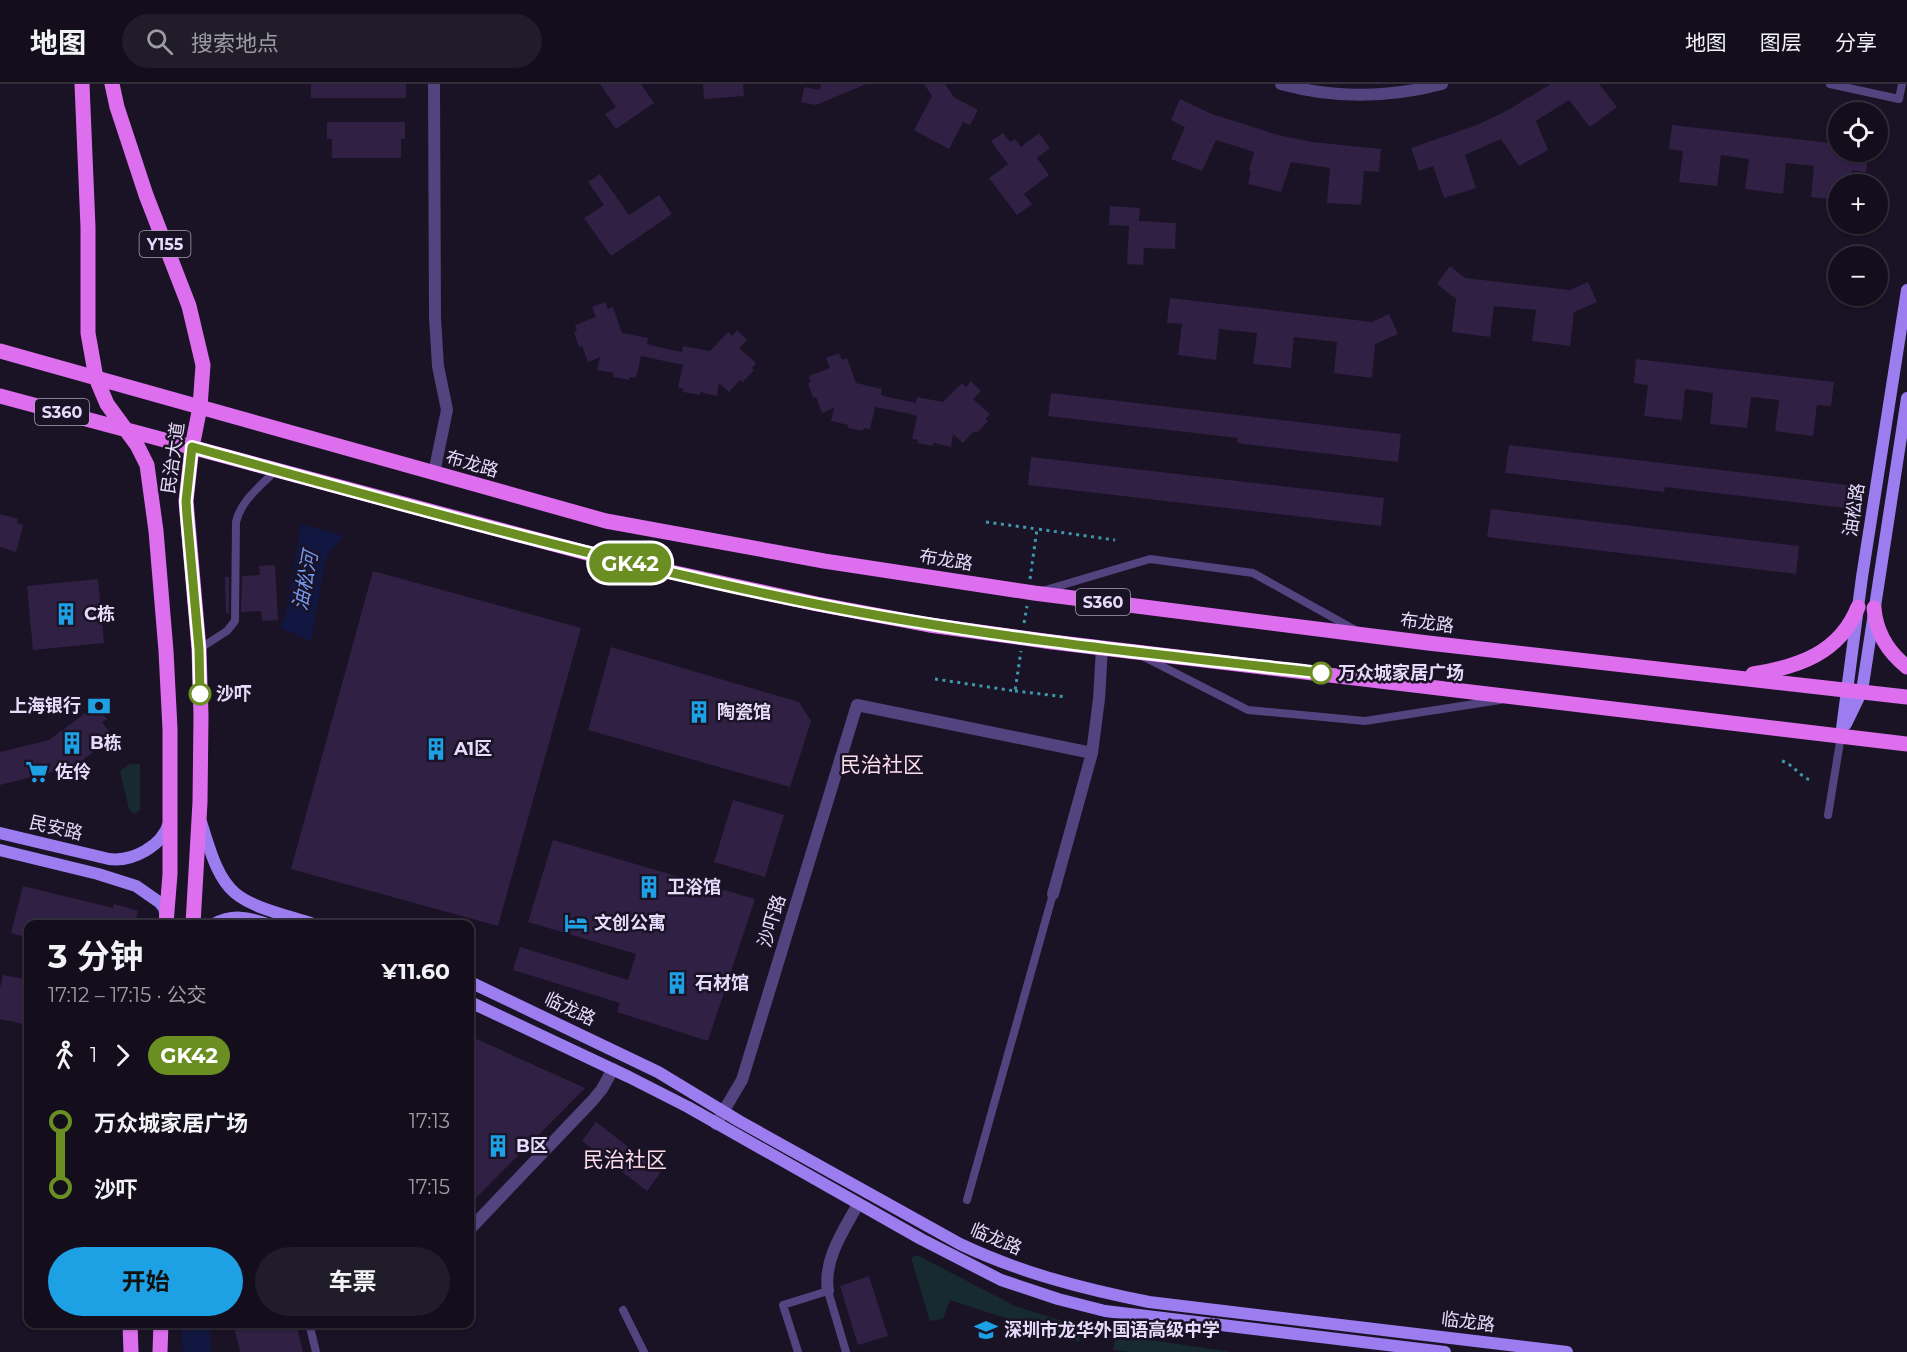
<!DOCTYPE html>
<html lang="zh">
<meta charset="utf-8">
<style>
body{margin:0;font-family:Montserrat,"Noto Sans SC",sans-serif;background:#211c29;color:#f1f3f6;height:100vh;display:flex;flex-direction:column;font-size:22px;white-space:nowrap}
*{box-sizing:border-box;margin:0}
p{font-size:20px;color:#9d9ca3}
.icon{flex:none;width:33px;height:33px;fill:none;stroke:currentColor;stroke-width:2;stroke-linecap:round;stroke-linejoin:round}
.map{position:relative;flex:1;overflow:hidden}
.panel{position:absolute;left:24px;top:836px;width:450px;height:408px;display:flex;flex-direction:column;background:#140e1c;border-radius:12px;box-shadow:0 2px 4px #0004,0 0 0 2px #332e3b}
.panel>*{flex:none}
.badge{padding:0 12px;border-radius:20px;font-size:21px;line-height:39px}
.tools{position:absolute;left:1828px;top:18px;display:grid;gap:12px}
.tools a{display:grid;place-items:center;width:60px;height:60px;border-radius:50%;background:#140e1c;box-shadow:0 2px 4px #0004,0 0 0 2px #332e3b;font-size:30px}
.map>.badge{position:absolute;translate:-50% -50%;box-shadow:0 0 0 3px #fff}
.legs{display:flex;align-items:center;gap:9px;height:66px;padding:0 24px;font-size:20px}
.legs p{margin-inline-start:auto}
.headline{display:flex;align-items:center;justify-content:space-between;height:102px;padding:0 24px}
h1{font-size:33px;font-weight:700;line-height:45px}
.cta{display:flex;gap:12px;margin-top:auto;padding:12px 24px}
.cta a{flex:1;height:69px;border-radius:36px;background:#1da1e4;color:#111;font-size:24px;font-weight:700;line-height:69px;text-align:center}
.cta a+a{background:#211c29;color:#f1f3f6}
ul{padding:0 24px;list-style:none}
li{display:flex;align-items:center;gap:21px;height:66px;font-size:22px}
li i{display:grid;place-items:center;width:9px;height:100%;margin:0 8px;background:currentColor}
li i::after{content:'';width:15px;height:15px;margin:-8px;border:4px solid;border-radius:50%;background:#140e1c}
li p{margin-inline-start:auto}
li:first-child i{background:linear-gradient(#0000 50%,currentColor 0)}
li:last-child i{background:linear-gradient(currentColor 50%,#0000 0)}
header{display:flex;align-items:center;gap:36px;box-sizing:border-box;height:84px;padding:0 30px;background:#140e1c;border-bottom:2px solid #332e3b}
header strong{font-size:28px}
nav{display:flex;gap:33px;margin-inline-start:auto;font-size:21px}
.search{width:420px;height:54px;background:#211c29;display:flex;align-items:center;gap:15px;box-sizing:border-box;padding:0 21px;border-radius:33px;color:#9d9ca3;font-size:22px}
.map>svg:first-child{display:block}
</style>
<header>
<strong>地图</strong>
<div class="search"><svg class="icon" aria-label="search" viewBox="0 0 24 24"><circle cx="10" cy="10" r="6"/><path d="M15 15l6 6"/></svg>搜索地点</div>
<nav><a>地图</a><a>图层</a><a>分享</a></nav>
</header>
<div class="map">
<svg width="1907" height="1268" viewBox="0 0 1907 1268">
<rect width="100%" height="100%" fill="#1a1225"/>
<path fill="#162a2f" d="M 130,680 L 140,680 L 140,726 L 134,730 L 129,725 L 120,687 Z
M 917,1171 L 1015,1222 L 1081,1243 L 1079,1258 L 950,1216 L 943,1235 L 930,1237 L 911,1174 Z
M 1116,1251 L 1232,1268 L 1131,1268 L 1113,1266 Z"/>
<path fill="#111740" d="M 301,440 L 344,452 L 329,469 L 325,477 L 311,557 L 280,544 L 287,525 Z
M 185,1254 L 208,1255 L 206,1268 L 188,1268 Z"/>
<g fill="none" stroke-linecap="round" stroke-linejoin="round">
<path stroke="#111740" stroke-width="28" d="M 195,1239 L 197,1268"/>
</g>
<path fill="#302044" d="M 311,0 L 406,0 L 406,14 L 311,14 Z
M 600,0 L 641,0 L 654,19 L 616,45 L 605,30 L 616,23 Z
M 703,0 L 743,0 L 744,12 L 704,15 Z
M 821,0 L 866,0 L 816,21 L 801,18 L 804,3 L 820,6 Z
M 924,0 L 945,0 L 954,13 L 978,26 L 970,41 L 963,38 L 949,65 L 914,46 L 932,12 Z
M 1551,0 L 1599,0 L 1617,23 L 1590,43 L 1569,16 L 1536,37 L 1548,66 L 1519,82 L 1501,55 L 1465,71 L 1476,104 L 1444,114 L 1433,82 L 1419,87 L 1411,64 L 1477,41 L 1508,26 Z
M 1180,15 L 1212,30 L 1278,51 L 1312,58 L 1381,65 L 1379,88 L 1364,87 L 1361,121 L 1327,119 L 1330,84 L 1291,78 L 1281,108 L 1248,100 L 1251,87 L 1249,87 L 1254,68 L 1216,56 L 1202,87 L 1171,75 L 1185,43 L 1171,36 Z
M 327,38 L 405,38 L 405,55 L 401,55 L 401,74 L 332,74 L 332,55 L 327,55 Z
M 1672,41 L 1839,60 L 1839,68 L 1869,68 L 1866,88 L 1852,86 L 1851,100 L 1839,100 L 1839,116 L 1811,113 L 1814,82 L 1786,79 L 1783,110 L 1745,105 L 1749,75 L 1721,71 L 1717,102 L 1679,98 L 1683,67 L 1669,65 Z
M 1003,49 L 1010,58 L 1015,55 L 1021,63 L 1039,49 L 1050,64 L 1037,74 L 1049,91 L 1024,110 L 1032,120 L 1017,131 L 989,94 L 1008,80 L 991,57 Z
M 600,90 L 629,131 L 659,111 L 672,130 L 611,172 L 584,134 L 604,121 L 588,98 Z
M 1110,122 L 1140,124 L 1139,137 L 1176,139 L 1175,165 L 1144,164 L 1143,181 L 1127,180 L 1129,142 L 1109,141 Z
M 1450,182 L 1465,194 L 1570,206 L 1588,198 L 1597,218 L 1574,228 L 1570,262 L 1532,257 L 1536,226 L 1494,222 L 1490,253 L 1452,248 L 1456,215 L 1437,200 Z
M 1170,214 L 1372,238 L 1389,230 L 1398,250 L 1375,260 L 1372,294 L 1334,289 L 1337,258 L 1294,253 L 1291,284 L 1253,280 L 1257,249 L 1219,245 L 1216,276 L 1178,271 L 1182,240 L 1167,239 Z
M 605,218 L 608,225 L 613,223 L 622,249 L 648,254 L 647,260 L 654,262 L 682,268 L 683,262 L 710,267 L 728,248 L 732,252 L 737,246 L 747,256 L 739,264 L 756,279 L 752,284 L 754,286 L 743,298 L 740,296 L 729,308 L 719,299 L 717,312 L 700,308 L 700,311 L 683,308 L 684,305 L 678,303 L 683,281 L 641,272 L 636,294 L 630,293 L 629,296 L 613,293 L 614,289 L 597,286 L 600,273 L 588,278 L 582,262 L 579,263 L 574,248 L 577,247 L 575,241 L 596,233 L 592,223 Z
M 839,269 L 842,276 L 847,274 L 856,299 L 882,305 L 881,311 L 888,313 L 916,319 L 917,313 L 943,318 L 962,299 L 966,303 L 971,297 L 981,307 L 973,315 L 990,330 L 986,335 L 988,337 L 977,349 L 974,347 L 963,359 L 953,350 L 951,363 L 934,359 L 933,362 L 917,359 L 918,356 L 912,355 L 917,332 L 906,329 L 875,323 L 870,345 L 864,344 L 863,347 L 848,344 L 848,341 L 831,337 L 834,324 L 822,329 L 816,313 L 813,314 L 808,299 L 811,298 L 809,292 L 830,284 L 826,274 Z
M 1636,275 L 1834,298 L 1831,322 L 1817,321 L 1813,352 L 1775,347 L 1779,316 L 1751,313 L 1747,344 L 1710,340 L 1713,309 L 1685,305 L 1682,336 L 1644,332 L 1648,301 L 1634,299 Z
M 1051,309 L 1401,350 L 1398,378 L 1237,359 L 1238,354 L 1048,332 Z
M 1509,361 L 1848,401 L 1845,424 L 1665,403 L 1664,408 L 1505,389 Z
M 1031,373 L 1384,414 L 1381,442 L 1028,401 Z
M 1491,425 L 1799,462 L 1796,490 L 1487,453 Z
M 0,430 L 18,435 L 17,439 L 23,441 L 16,468 L 0,463 Z
M 275,481 L 278,536 L 262,537 L 261,527 L 241,528 L 242,492 L 260,491 L 259,482 Z
M 373,487 L 581,544 L 498,842 L 291,785 Z
M 225,493 L 229,493 L 229,529 L 226,529 Z
M 98,495 L 104,559 L 33,566 L 27,502 Z
M 611,563 L 799,618 L 811,637 L 790,703 L 588,646 Z
M 96,621 L 107,635 L 102,638 L 113,653 L 75,682 L 0,701 L 0,668 L 49,656 Z
M 733,716 L 784,731 L 765,793 L 714,778 Z
M 553,756 L 755,815 L 708,957 L 617,928 L 620,919 L 513,886 L 520,863 L 628,896 L 636,870 L 528,838 Z
M 23,802 L 113,824 L 114,820 L 138,827 L 135,840 L 28,840 L 28,854 L 11,849 Z
M 3,891 L 28,896 L 28,941 L 0,935 L 0,904 Z
M 470,952 L 585,1004 L 470,1120 Z
M 596,1038 L 661,1088 L 647,1107 L 582,1057 Z
M 869,1192 L 888,1252 L 858,1261 L 840,1202 Z
M 233,1239 L 296,1239 L 303,1268 L 240,1268 Z"/>
<g fill="none" stroke-linecap="round" stroke-linejoin="round">
<path stroke="#3e98ab" stroke-width="3" stroke-dasharray="3 4.5" stroke-linecap="butt" d="M 986,438 L 1037,445
M 1030,495 L 1037,445 L 1115,456
M 1024,539 L 1027,522
M 935,595 L 1015,607 L 1021,567
M 1015,607 L 1067,613
M 1782,677 C 1794,681 1799,692 1810,696"/>
<path stroke="#53437f" stroke-width="8" d="M 1830,0 L 1899,15 L 1902,0
M 1042,507 L 1150,475 L 1253,489 L 1357,547
M 199,565 L 227,547 L 235,537 L 236,438 C 241,416 261,402 276,386
M 1144,573 L 1248,626 L 1365,637 L 1500,616
M 1828,731 L 1841,652
M 967,1116 L 1053,810
M 623,1226 L 644,1268
M 309,1239 L 316,1268
M 798,1268 L 783,1221 L 828,1207 L 846,1268"/>
<path stroke="#53437f" stroke-width="12" d="M 434,0 L 435,234 L 438,282 L 447,326 L 434,389
M 1281,0 C 1335,15 1388,14 1442,0
M 1053,810 L 1092,669 L 1099,615 L 1102,564
M 716,1040 L 742,996 L 857,621 L 1092,669
M 470,1145 L 593,1016 L 602,1005 L 613,985
M 828,1207 C 823,1175 844,1146 858,1120"/>
<path stroke="#9b7df0" stroke-width="12" d="M 1846,640 L 1862,607 L 1907,314
M 1841,652 L 1862,493 L 1907,206
M 201,738 C 209,762 216,793 235,809 C 254,825 290,832 313,840
M 0,749 L 109,775 C 133,778 162,762 169,739
M 0,766 L 98,790 L 136,802 L 159,818 L 164,824 L 166,833
M 214,840 C 232,830 248,833 267,840
M 470,898 L 658,988 L 739,1037 L 960,1160 C 1021,1189 1084,1205 1149,1218 L 1567,1268
M 470,918 L 629,993 L 688,1023 L 921,1155 L 1001,1196 L 1058,1215 L 1105,1227 L 1445,1268"/>
<path stroke="#dd6fee" stroke-width="15" d="M 82,0 L 88,143 L 88,249 L 96,294 L 107,320 L 137,361 L 147,381 L 156,447 L 166,567 L 170,645 L 170,790 L 166,840
M 112,0 L 117,23 L 146,111 L 189,222 L 203,281 L 200,323 L 192,363 L 186,417 L 199,565 L 201,632 L 200,718 L 193,840
M 0,267 L 606,437 L 824,477 L 1034,509 L 1428,559 L 1907,613
M 0,312 L 598,472 L 817,520 L 929,541 L 1052,558 L 1907,660
M 1874,524 C 1876,548 1888,568 1907,583
M 1753,590 C 1798,583 1840,569 1858,523
M 130,1239 L 131,1268
M 160,1268 L 161,1239"/>
</g>
<g fill="none" stroke-linecap="round" stroke-linejoin="round">
<g stroke="#fff" stroke-width="14">
<path id="line-1" d="M 200,610 L 199,565 L 187,432 L 186,417 L 192,363 C 399,420 606,478 816,520 C 983,553 1152,570 1321,589"/>
</g>
<use href="#line-1" stroke="#6b8e23" stroke-width="9"/>
</g>
<defs>
<g id="building-bare" transform="scale(1.8)"><path d="M-4-6H4V6H1V3H-1V6H-4ZM-2.5-4.3h1.7v1.8h-1.7ZM.8-4.3h1.7v1.8H.8ZM-2.5-1h1.7V.8h-1.7ZM.8-1h1.7V.8H.8Z" fill="#1da1e4" stroke="#1a1225" stroke-width="2.5" paint-order="stroke"/></g>
<g id="bank-bare" transform="scale(1.8)"><path d="M-6-4H6V4H-6ZM0-2.3a2.3 2.3 0 1 0 0 4.6a2.3 2.3 0 1 0 0-4.6Z" fill="#1da1e4" stroke="#1a1225" stroke-width="2.5" paint-order="stroke"/></g>
<g id="supermarket-bare" transform="scale(1.8)"><path d="M-6-5.5h2.5l.6 2H6L4.5 2H-2.5L-4.4-4H-6ZM-1.5 3.2a1.3 1.3 0 1 0 .1 0ZM3 3.2a1.3 1.3 0 1 0 .1 0Z" fill="#1da1e4" stroke="#1a1225" stroke-width="2.5" paint-order="stroke"/></g>
<g id="hotel-bare" transform="scale(1.8)"><path d="M-6-4.5h1.5V1H6V5H4.5V3h-9V5H-6ZM-4 0a1.8 1.8 0 1 1 3.6 0ZM.5 0V-2.5h3Q6-2.5 6 0Z" fill="#1da1e4" stroke="#1a1225" stroke-width="2.5" paint-order="stroke"/></g>
<g id="school-bare" transform="scale(1.8)"><path d="M0-5L7-2L0 1L-7-2ZM-4 1L0 2.5L4 1V4Q0 6-4 4Z" fill="#1da1e4" stroke="#1a1225" stroke-width="2.5" paint-order="stroke"/></g>
</defs>
<g fill-rule="evenodd">
<use href="#building-bare" x="66" y="530"/>
<use href="#bank-bare" x="99" y="622"/>
<use href="#building-bare" x="699" y="628"/>
<use href="#building-bare" x="72" y="659"/>
<use href="#building-bare" x="436" y="665"/>
<use href="#supermarket-bare" x="37" y="688"/>
<use href="#building-bare" x="649" y="803"/>
<use href="#hotel-bare" x="576" y="839"/>
<use href="#building-bare" x="677" y="899"/>
<use href="#building-bare" x="498" y="1062"/>
<use href="#school-bare" x="986" y="1246"/>
</g>
<g fill="#fff" stroke="#6b8e23" stroke-width="3">
<circle cx="1321" cy="589" r="10"/>
<circle cx="200" cy="610" r="10"/>
</g>
<g text-anchor="middle" stroke-width="5" stroke-linejoin="round" paint-order="stroke">
<g fill="#1a1225" stroke="#a99fbb" stroke-width="1.5">
<rect x="139.5" y="147" width="51" height="26" rx="4.5"/>
<rect x="35" y="315" width="54" height="26" rx="4.5"/>
<rect x="1076" y="505" width="54" height="26" rx="4.5"/>
</g>
<g font-size="16" font-weight="bold" fill="#e6dbfb">
<text x="165" y="166">Y155</text>
<text x="62" y="334">S360</text>
<text x="1103" y="524">S360</text>
</g>
<g font-size="18" fill="#e6dbfb" stroke="#1a1225">
<text transform="translate(173 374) rotate(-82)" y="6">民治大道</text>
<text transform="translate(472 380) rotate(16)" y="6">布龙路</text>
<text transform="translate(1854 426) rotate(-81)" y="6">油松路</text>
<text transform="translate(946 476) rotate(9)" y="6">布龙路</text>
<text transform="translate(1427 539) rotate(7)" y="6">布龙路</text>
<text transform="translate(56 744) rotate(13)" y="6">民安路</text>
<text transform="translate(772 837) rotate(-73)" y="6">沙吓路</text>
<text transform="translate(570 925) rotate(25)" y="6">临龙路</text>
<text transform="translate(996 1155) rotate(23)" y="6">临龙路</text>
<text transform="translate(1468 1238) rotate(7)" y="6">临龙路</text>
</g>
<g font-size="18" font-weight="bold" fill="#e6dbfb" stroke="#1a1225" text-anchor="start">
<text x="84" y="536">C栋</text>
<text x="81" y="628" text-anchor="end">上海银行</text>
<text x="717" y="634">陶瓷馆</text>
<text x="90" y="665">B栋</text>
<text x="454" y="671">A1区</text>
<text x="55" y="694">佐伶</text>
<text x="667" y="809">卫浴馆</text>
<text x="594" y="845">文创公寓</text>
<text x="695" y="905">石材馆</text>
<text x="516" y="1068">B区</text>
<text x="1004" y="1252">深圳市龙华外国语高级中学</text>
</g>
<g font-size="18" font-weight="bold" fill="#e6dbfb" stroke="#1a1225" text-anchor="start">
<text x="1338" y="595">万众城家居广场</text>
<text x="216" y="616">沙吓</text>
</g>
<g font-size="20" font-style="italic" fill="#7599ef" stroke="#1a1225">
<text transform="translate(305 497) rotate(-79)" y="7">油松河</text>
</g>
<g font-size="21" fill="#fbdde9" stroke="#1a1225">
<text x="882" y="688">民治社区</text>
<text x="625" y="1083">民治社区</text>
</g>
</g>
</svg>
<div class="tools">
<a><svg class="icon" aria-label="locate" viewBox="0 0 24 24"><circle cx="12" cy="12" r="6"/><path d="M12 2v4M12 18v4M2 12h4M18 12h4"/></svg></a>
<a>+</a>
<a>−</a>
</div>
<b class="badge" style="left:630px;top:479px;background:#6b8e23;color:#fff">GK42</b>
<section class="panel">
<div class="headline"><div><h1>3 分钟</h1><p>17:12 – 17:15 · 公交</p></div><b>¥11.60</b></div>
<div class="legs"><svg class="icon" aria-label="walk" viewBox="0 0 24 24"><circle cx="13" cy="4" r="2"/><path d="M13 8l-2 6 4 7M11 14l-3 7M7 12l3-4h3l4 4"/></svg>1<svg class="icon" aria-label="forward" viewBox="0 0 24 24"><path d="M9 5l7 7-7 7"/></svg><b class="badge" style="background:#6b8e23;color:#fff">GK42</b></div>
<ul>
<li><i style="color:#6b8e23"></i><b>万众城家居广场</b><p>17:13</p></li>
<li><i style="color:#6b8e23"></i><b>沙吓</b><p>17:15</p></li>
</ul>
<div class="cta"><a>开始</a><a>车票</a></div>
</section>
</div>
